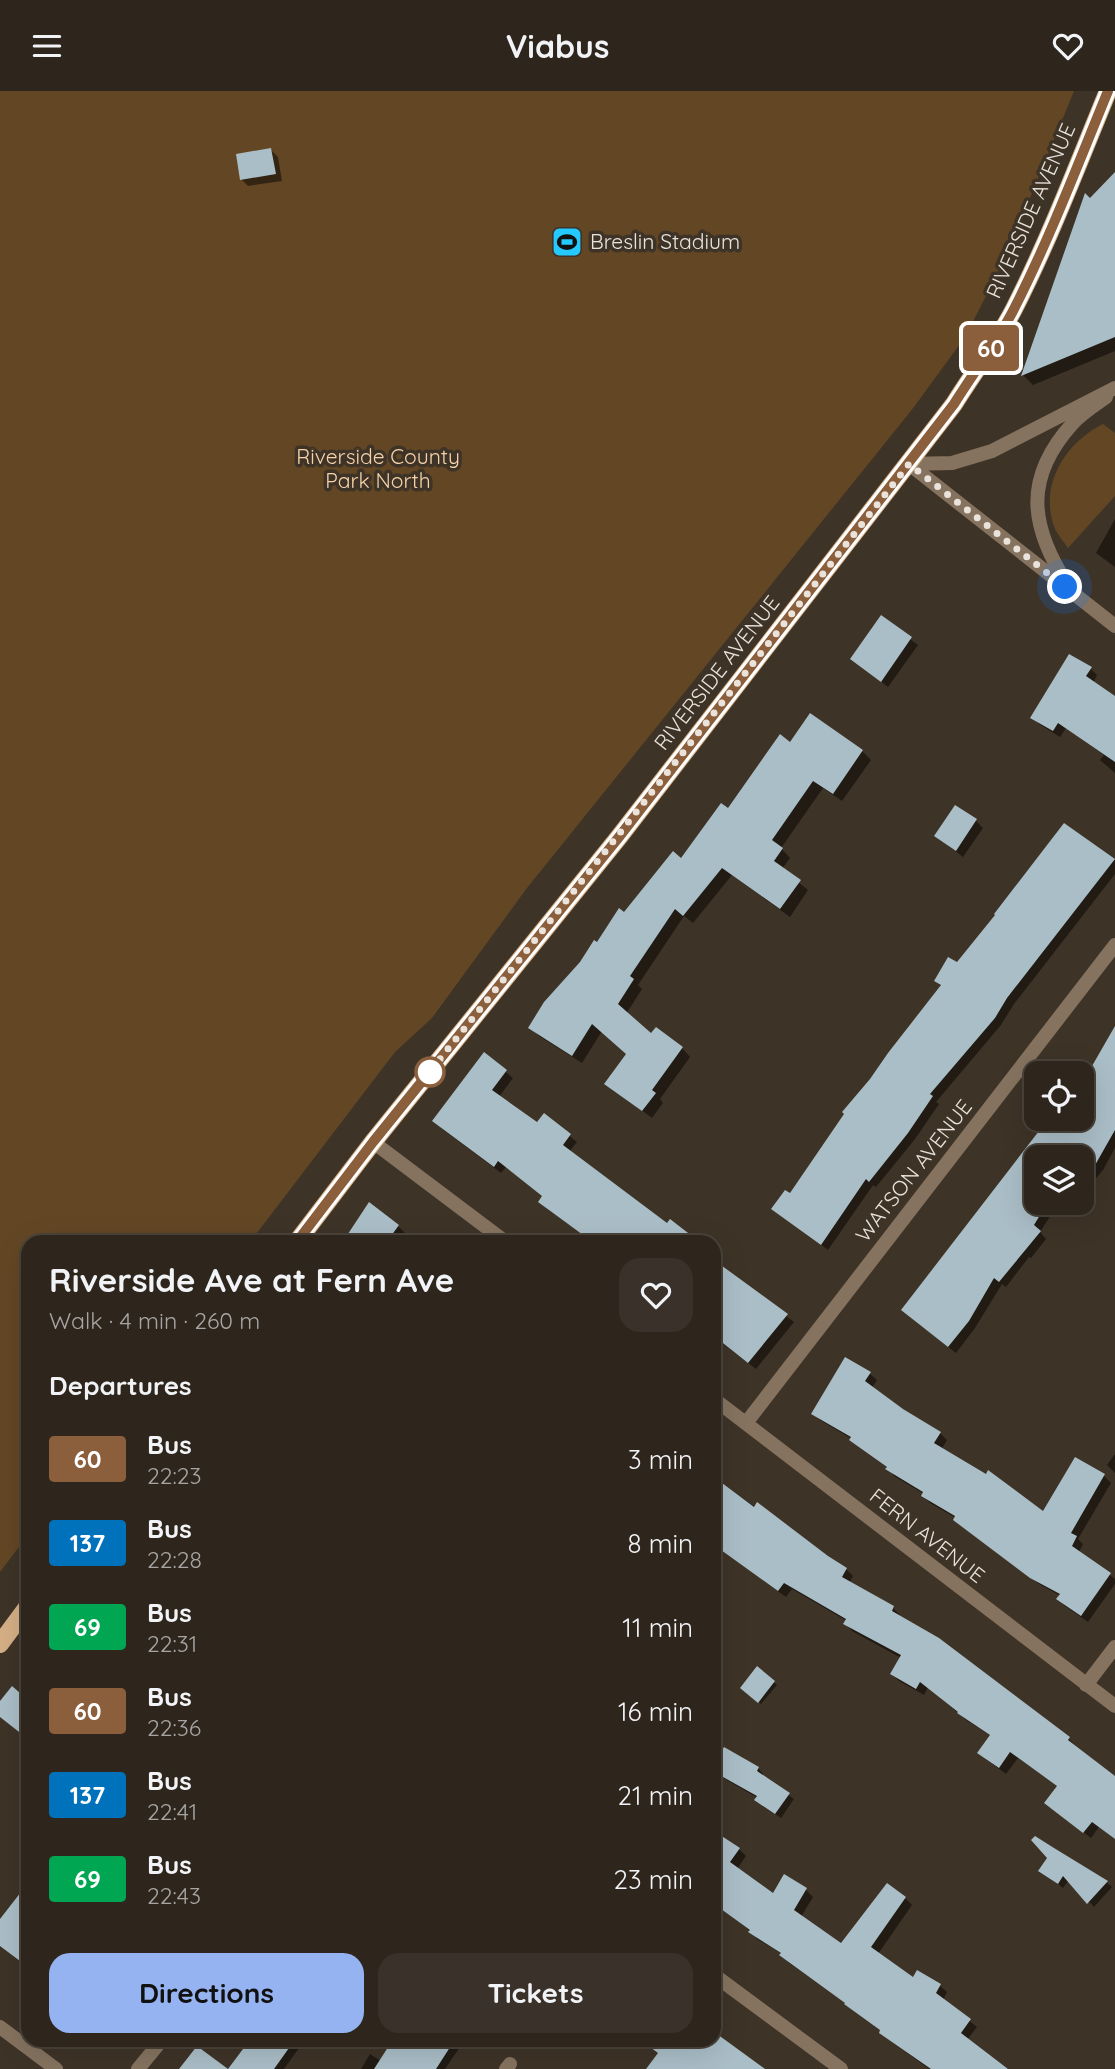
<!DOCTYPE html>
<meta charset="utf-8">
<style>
body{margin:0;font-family:Quicksand,sans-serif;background:#3a322a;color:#f1f3f6;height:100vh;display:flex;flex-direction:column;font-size:26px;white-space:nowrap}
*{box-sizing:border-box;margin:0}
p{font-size:23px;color:#a7a5a4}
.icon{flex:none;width:38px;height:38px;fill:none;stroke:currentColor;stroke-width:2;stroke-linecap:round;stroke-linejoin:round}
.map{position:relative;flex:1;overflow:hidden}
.side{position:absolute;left:21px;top:1144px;width:700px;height:812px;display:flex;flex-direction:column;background:#2e261d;border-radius:21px;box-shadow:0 7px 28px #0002,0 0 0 2px #49433b}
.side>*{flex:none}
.badge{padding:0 14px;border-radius:5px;font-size:24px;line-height:46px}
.fabs{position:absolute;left:1024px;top:970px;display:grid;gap:14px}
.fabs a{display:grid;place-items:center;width:70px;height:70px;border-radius:14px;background:#2e261d;box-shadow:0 7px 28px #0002,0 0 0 2px #49433b;font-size:35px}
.you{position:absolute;width:35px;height:35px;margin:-18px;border:5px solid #fff;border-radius:50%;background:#1a73e8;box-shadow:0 0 0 10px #1a73e833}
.map>.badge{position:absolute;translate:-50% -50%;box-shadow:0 0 0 4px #fff}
h2{padding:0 28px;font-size:26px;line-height:63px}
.round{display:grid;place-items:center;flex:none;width:74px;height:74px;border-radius:21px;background:#3a322a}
.summary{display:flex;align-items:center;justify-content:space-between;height:119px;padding:0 28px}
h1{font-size:33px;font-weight:700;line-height:52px}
.cta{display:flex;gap:14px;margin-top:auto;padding:14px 28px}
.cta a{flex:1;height:80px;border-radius:21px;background:#95b2f1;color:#111;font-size:28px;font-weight:700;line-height:80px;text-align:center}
.cta a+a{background:#3a322a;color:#f1f3f6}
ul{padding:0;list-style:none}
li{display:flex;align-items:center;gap:21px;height:84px;padding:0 28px}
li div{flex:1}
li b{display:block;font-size:26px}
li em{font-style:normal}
li .badge{min-width:77px;font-weight:700;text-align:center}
header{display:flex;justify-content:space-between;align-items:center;height:91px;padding:0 28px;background:#2e261d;font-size:32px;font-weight:700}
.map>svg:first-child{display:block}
</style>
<header><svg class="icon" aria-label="menu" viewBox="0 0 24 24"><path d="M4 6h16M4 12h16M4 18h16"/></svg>Viabus<svg class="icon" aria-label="heart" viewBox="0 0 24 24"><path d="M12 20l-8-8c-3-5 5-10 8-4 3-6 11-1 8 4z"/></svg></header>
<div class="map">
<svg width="1115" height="1978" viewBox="0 0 1115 1978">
<rect width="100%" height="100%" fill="#3e3327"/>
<path fill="#634725" d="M 0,0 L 1074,0 L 1005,168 L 965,246 L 914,316 L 527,797 L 432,927 L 395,961 L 250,1151 L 28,1152 L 28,1444 L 0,1481 Z
M 1103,333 L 1115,342 L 1115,405 L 1068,457 C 1064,451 1058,444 1055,438 C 1038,395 1065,352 1103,333 Z"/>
<path fill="#0007" d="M 271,59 L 278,66 L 282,90 L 248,95 L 241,88 Z
M 1115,83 L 1115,260 L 1033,294 L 1023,284 L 1085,105 L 1090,109 Z
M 1115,428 L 1115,476 L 1096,462 Z
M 881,527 L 918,554 L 888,596 L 852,568 Z
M 1091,578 L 1097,584 L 1093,592 L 1115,608 L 1115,682 L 1100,669 L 1104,664 L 1066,637 L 1060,646 L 1039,633 L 1032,626 Z
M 811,625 L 862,660 L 871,669 L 842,710 L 823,697 L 781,757 L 790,767 L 782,778 L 808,799 L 790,826 L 732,784 L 693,832 L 684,825 L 638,894 L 642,898 L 626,923 L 652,945 L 682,957 L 690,966 L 660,1008 L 663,1012 L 652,1027 L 607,993 L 628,963 L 602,940 L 582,972 L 539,945 L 530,936 L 624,823 L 682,770 L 791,653 Z
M 976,730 L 983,737 L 963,766 L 936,745 Z
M 1064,734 L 1115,769 L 1115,783 L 1014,913 L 1001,934 L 936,1011 L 939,1013 L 915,1048 L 876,1096 L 873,1094 L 828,1159 L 773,1118 L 790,1105 L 872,989 L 942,896 L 936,890 L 958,873 Z
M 1115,943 L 1115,1057 L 1103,1079 L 1082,1104 L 1082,1066 L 1036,1066 L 1036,1111 L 1059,1111 L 1040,1141 L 1046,1148 L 1031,1167 L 1029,1166 L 1006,1196 L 1002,1193 L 975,1237 L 956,1262 L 910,1226 L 1000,1096 L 1082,1027 L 1082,986 L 1089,975 L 1093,977 Z
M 484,964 L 513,987 L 499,1006 L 537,1034 L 544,1025 L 577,1051 L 569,1061 L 667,1134 L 595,1152 L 547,1118 L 540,1111 L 544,1105 L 506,1076 L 501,1082 L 441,1037 Z
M 398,1135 L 405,1142 L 402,1146 L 411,1152 L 356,1152 Z
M 714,1170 L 794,1231 L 756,1278 L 714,1246 Z
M 870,1283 L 877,1289 L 872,1297 L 902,1320 L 940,1342 L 947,1349 L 941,1359 L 1044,1422 L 1076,1368 L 1104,1385 L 1111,1392 L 1078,1448 L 1083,1453 L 1079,1461 L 1115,1488 L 1115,1493 L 1088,1531 L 1065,1515 L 1059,1508 L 1061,1505 L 1039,1493 L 962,1435 L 956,1427 L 930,1412 L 923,1405 L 924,1403 L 894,1385 L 888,1377 L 858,1355 L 852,1348 L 820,1329 L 813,1322 Z
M 1115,1363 L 1115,1382 L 1107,1374 Z
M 714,1388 L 846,1478 L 853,1485 L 849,1492 L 893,1517 L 900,1524 L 899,1526 L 938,1549 L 1069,1648 L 1076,1655 L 1075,1657 L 1115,1687 L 1115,1748 L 1099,1736 L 1091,1747 L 1054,1719 L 1059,1696 L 1018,1667 L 1006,1683 L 987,1669 L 980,1662 L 991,1645 L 966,1629 L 928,1596 L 924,1604 L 899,1590 L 892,1583 L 901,1567 L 852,1540 L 845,1532 L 847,1530 L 792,1498 L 786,1506 L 714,1454 Z
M 757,1578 L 777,1594 L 761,1613 L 742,1596 Z
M 714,1677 L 758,1677 L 763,1683 L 762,1685 L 794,1708 L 781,1727 L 762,1714 L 758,1707 L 718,1684 Z
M 714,1747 L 739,1758 L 746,1765 L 737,1778 L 773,1805 L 785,1786 L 806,1799 L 813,1806 L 801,1826 L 841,1855 L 905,1807 L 912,1814 L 878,1863 L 913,1888 L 917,1881 L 940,1895 L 947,1901 L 943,1909 L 977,1936 L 967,1949 L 1006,1978 L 929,1978 L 888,1948 L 882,1940 L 847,1913 L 788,1871 L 782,1863 L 757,1848 L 751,1840 L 714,1813 Z
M 1035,1747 L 1107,1792 L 1112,1796 L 1094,1816 L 1069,1789 L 1063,1797 L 1041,1780 L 1049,1767 Z
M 714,1944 L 760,1978 L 648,1978 L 660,1962 L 643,1950 L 714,1950 Z
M 251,1950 L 304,1950 L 284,1978 L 231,1978 Z
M 394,1950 L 464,1950 L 445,1978 L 361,1978 L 370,1963 L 381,1970 Z"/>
<path fill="#aabec7" d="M 271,57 L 276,83 L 240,89 L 236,63 Z
M 1115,81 L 1115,246 L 1021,285 L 1085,102 L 1090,107 Z
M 881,524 L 912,546 L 881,591 L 850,568 Z
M 1069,563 L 1092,576 L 1086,585 L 1115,605 L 1115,671 L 1058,632 L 1053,640 L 1030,627 Z
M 810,622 L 863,659 L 833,703 L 813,690 L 772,749 L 783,757 L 774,770 L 801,789 L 780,818 L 722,777 L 683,825 L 675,818 L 630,885 L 634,888 L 618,913 L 651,942 L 656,936 L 683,956 L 652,999 L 656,1002 L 642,1020 L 604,993 L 626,963 L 592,933 L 572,965 L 528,937 L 544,911 L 580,871 L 594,849 L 597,851 L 619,817 L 624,821 L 673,760 L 681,767 L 721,712 L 728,717 L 780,643 L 790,651 Z
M 955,714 L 977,728 L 956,760 L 934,745 Z
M 1064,732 L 1115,768 L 1007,907 L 995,927 L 930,1003 L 933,1005 L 908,1042 L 869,1091 L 866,1088 L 821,1154 L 771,1118 L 785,1099 L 790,1102 L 844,1023 L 842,1021 L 870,988 L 888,962 L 941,894 L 934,890 L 948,866 L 957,871 L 995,824 L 994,823 Z
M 1115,935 L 1115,1039 L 1082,1097 L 1082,1059 L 1077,1066 L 1036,1066 L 1036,1111 L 1048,1111 L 1034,1134 L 1041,1140 L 999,1191 L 994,1187 L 969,1230 L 948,1256 L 901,1219 L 1049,1027 L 1082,1027 L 1082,983 L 1088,972 L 1092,975 Z
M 484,961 L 507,979 L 492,999 L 537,1031 L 544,1022 L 571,1043 L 563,1054 L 667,1132 L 670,1128 L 701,1152 L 594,1152 L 538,1111 L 542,1105 L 498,1070 L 494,1076 L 432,1030 Z
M 369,1111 L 399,1134 L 386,1152 L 342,1152 Z
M 714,1169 L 788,1223 L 748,1272 L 714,1245 Z
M 845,1266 L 871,1281 L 865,1290 L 903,1318 L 941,1341 L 934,1352 L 986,1383 L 988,1379 L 1043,1420 L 1075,1366 L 1105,1383 L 1071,1442 L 1077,1445 L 1072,1455 L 1111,1482 L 1081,1525 L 1056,1508 L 1060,1503 L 1030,1487 L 953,1429 L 955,1425 L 921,1405 L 923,1401 L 885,1378 L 887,1376 L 849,1349 L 851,1346 L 811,1323 Z
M 714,1386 L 754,1416 L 757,1411 L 828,1465 L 847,1477 L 842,1486 L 894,1515 L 892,1520 L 939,1547 L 1070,1646 L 1068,1649 L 1115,1685 L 1115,1748 L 1092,1731 L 1083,1742 L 1044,1712 L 1057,1695 L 1010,1661 L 999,1677 L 977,1662 L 990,1644 L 957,1622 L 958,1621 L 920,1591 L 916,1598 L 890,1583 L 901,1564 L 843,1533 L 846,1528 L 784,1492 L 778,1500 L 714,1454 Z
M 757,1575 L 775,1590 L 758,1612 L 740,1597 Z
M 12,1595 L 28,1609 L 28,1648 L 0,1626 L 0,1610 Z
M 724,1656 L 759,1676 L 757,1680 L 790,1702 L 775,1723 L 754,1709 L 757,1705 L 714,1681 L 714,1673 Z
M 714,1740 L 740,1757 L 730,1771 L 773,1802 L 784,1783 L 807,1797 L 794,1819 L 841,1852 L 887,1792 L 906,1806 L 871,1856 L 913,1886 L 917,1879 L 941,1893 L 936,1902 L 971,1928 L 961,1942 L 1008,1978 L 931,1978 L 879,1942 L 880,1939 L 844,1913 L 845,1912 L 779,1864 L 781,1862 L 748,1841 L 750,1839 L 714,1813 Z
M 1035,1745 L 1054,1757 L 1108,1790 L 1087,1813 L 1063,1785 L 1058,1793 L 1038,1780 L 1047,1767 L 1031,1749 Z
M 28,1792 L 28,1876 L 0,1855 L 0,1828 Z
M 717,1943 L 765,1978 L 646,1978 L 658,1962 L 642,1950 L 714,1950 Z
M 249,1950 L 294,1950 L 274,1978 L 228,1978 Z
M 392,1950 L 454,1950 L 436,1978 L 374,1978 Z
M 197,1955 L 228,1978 L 179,1978 Z"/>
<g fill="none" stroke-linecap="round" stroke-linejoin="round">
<path stroke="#85735f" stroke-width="14" d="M 909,373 L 1115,535
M 1067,493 C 1030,435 1023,387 1073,332 C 1082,322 1095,314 1106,306
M 373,1051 L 507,1152
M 714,1308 L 1115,1615
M 746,1332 L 1115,854
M 1086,1594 L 1115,1556
M 714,1884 L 841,1978
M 0,1936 L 56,1978
M 138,1978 L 161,1950
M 506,1978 L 510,1973"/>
<path stroke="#85735f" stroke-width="14" d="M 909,373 L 952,372 L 992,360 L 1115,297"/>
<path stroke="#d5af86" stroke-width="18" d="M 296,1152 L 373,1051 L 619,746 L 954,313 C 974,281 997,251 1014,218 C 1050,147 1078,73 1108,0
M 0,1553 L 28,1515"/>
</g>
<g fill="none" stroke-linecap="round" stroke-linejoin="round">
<g stroke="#fff" stroke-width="16">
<path id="line" d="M 296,1152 L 373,1051 L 619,746 L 954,313 C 974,281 997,251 1014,218 C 1050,147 1078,73 1108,0"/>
</g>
<use href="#line" stroke="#8b5e3c" stroke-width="10"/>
<path stroke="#eae3db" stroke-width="7" stroke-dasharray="0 12.6" d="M 430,981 L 427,984 C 590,782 749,577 909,373 L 1065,496"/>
</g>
<defs>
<g id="stadium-square" transform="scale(1.575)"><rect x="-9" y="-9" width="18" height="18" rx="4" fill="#24c9fe" stroke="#3e3327"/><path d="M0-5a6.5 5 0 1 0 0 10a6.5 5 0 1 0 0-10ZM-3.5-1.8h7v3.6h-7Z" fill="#111"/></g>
</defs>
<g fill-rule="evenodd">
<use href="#stadium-square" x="567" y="151"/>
</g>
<circle fill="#fff" stroke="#8b5e3c" stroke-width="3.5" cx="430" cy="981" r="14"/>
<g text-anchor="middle" stroke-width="7" stroke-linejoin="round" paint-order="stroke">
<g font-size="21" fill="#eae3db" stroke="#3e3327">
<text transform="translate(1031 120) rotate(-66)" y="7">RIVERSIDE AVENUE</text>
<text transform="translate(717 582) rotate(-52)" y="7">RIVERSIDE AVENUE</text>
<text transform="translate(914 1080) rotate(-52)" y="7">WATSON AVENUE</text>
<text transform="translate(927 1445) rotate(38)" y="7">FERN AVENUE</text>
</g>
<g font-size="21" fill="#eae3db" stroke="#3e3327" text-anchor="start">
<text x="590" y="158">Breslin Stadium</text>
</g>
<g font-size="21" fill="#f8d3aa" stroke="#3e3327">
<text x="378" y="373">Riverside County<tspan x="378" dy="24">Park North</tspan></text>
</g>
</g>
</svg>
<div class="fabs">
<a><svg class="icon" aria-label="locate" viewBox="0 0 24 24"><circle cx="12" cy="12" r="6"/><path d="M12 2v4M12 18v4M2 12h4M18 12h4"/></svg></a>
<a><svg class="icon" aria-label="layers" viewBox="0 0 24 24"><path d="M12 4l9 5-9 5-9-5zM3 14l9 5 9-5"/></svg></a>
</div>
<div class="you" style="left:1065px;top:496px"></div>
<b class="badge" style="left:991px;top:257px;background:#8b5e3c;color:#fff">60</b>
<section class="side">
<div class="summary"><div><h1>Riverside Ave at Fern Ave</h1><p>Walk · 4 min · 260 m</p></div><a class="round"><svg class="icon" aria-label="heart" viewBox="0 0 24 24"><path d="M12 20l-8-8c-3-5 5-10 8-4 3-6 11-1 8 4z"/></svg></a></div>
<h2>Departures</h2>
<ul>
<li><span class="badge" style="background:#8b5e3c;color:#fff">60</span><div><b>Bus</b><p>22:23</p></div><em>3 min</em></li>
<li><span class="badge" style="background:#0072bc;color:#fff">137</span><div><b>Bus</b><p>22:28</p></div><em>8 min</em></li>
<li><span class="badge" style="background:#00a651;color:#fff">69</span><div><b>Bus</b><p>22:31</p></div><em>11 min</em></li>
<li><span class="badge" style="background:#8b5e3c;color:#fff">60</span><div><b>Bus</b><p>22:36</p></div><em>16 min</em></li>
<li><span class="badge" style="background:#0072bc;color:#fff">137</span><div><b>Bus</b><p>22:41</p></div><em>21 min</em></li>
<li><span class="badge" style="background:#00a651;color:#fff">69</span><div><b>Bus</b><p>22:43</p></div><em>23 min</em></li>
</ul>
<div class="cta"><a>Directions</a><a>Tickets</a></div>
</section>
</div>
